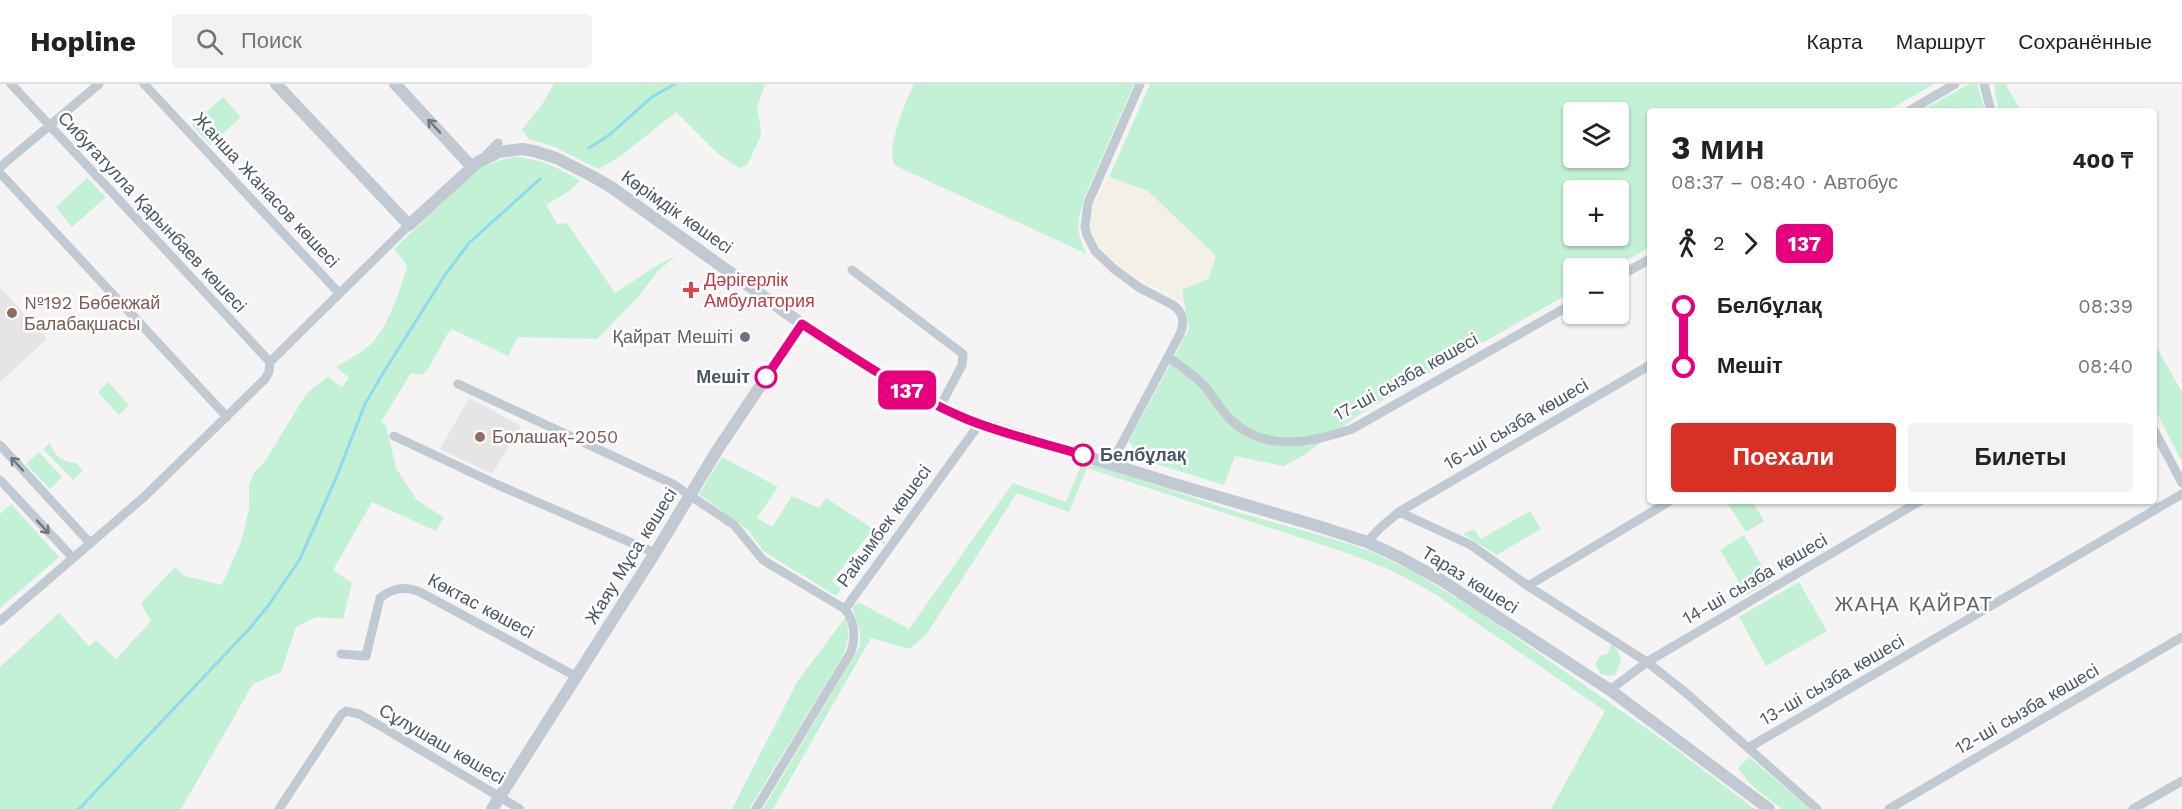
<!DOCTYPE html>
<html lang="ru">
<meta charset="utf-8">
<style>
body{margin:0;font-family:"Work Sans",sans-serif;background:#f2f2f2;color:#222;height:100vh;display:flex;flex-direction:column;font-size:22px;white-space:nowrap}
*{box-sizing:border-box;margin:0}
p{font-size:20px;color:#767676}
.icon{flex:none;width:33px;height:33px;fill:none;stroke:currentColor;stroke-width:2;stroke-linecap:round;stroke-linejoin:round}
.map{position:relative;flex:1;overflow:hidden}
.sheet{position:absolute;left:1647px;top:24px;width:510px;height:396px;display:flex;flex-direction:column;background:#fff;border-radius:6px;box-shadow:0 2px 4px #0004}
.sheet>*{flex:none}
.badge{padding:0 12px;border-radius:9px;font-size:21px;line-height:39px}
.fabs{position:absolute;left:1563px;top:18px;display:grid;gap:12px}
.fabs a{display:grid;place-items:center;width:66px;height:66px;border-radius:6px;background:#fff;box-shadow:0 2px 4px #0004;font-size:30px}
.map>.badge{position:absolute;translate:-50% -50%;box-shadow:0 0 0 3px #fff}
.legs{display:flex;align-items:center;gap:9px;height:66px;padding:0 24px;font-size:20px}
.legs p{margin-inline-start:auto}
.headline{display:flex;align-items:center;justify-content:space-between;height:102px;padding:0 24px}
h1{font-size:33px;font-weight:700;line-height:45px}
.button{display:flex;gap:12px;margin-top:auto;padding:12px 24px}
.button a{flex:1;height:69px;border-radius:6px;background:#d93025;color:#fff;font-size:24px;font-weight:700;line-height:69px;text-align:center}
.button a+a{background:#f2f2f2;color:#222}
ul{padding:0 24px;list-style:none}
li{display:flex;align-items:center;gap:21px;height:60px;font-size:22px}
li i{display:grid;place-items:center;width:9px;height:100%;margin:0 8px;background:currentColor}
li i::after{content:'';width:15px;height:15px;margin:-8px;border:4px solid;border-radius:50%;background:#fff}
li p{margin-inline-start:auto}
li:first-child i{background:linear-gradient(#0000 50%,currentColor 0)}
li:last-child i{background:linear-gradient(currentColor 50%,#0000 0)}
header{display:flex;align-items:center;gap:36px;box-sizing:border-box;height:84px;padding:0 30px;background:#fff;border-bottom:2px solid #e0e0e0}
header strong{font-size:28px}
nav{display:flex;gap:33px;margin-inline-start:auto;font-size:21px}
.search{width:420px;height:54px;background:#f2f2f2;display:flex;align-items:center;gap:15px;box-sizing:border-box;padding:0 21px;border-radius:6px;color:#767676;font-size:22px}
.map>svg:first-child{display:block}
</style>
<header>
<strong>Hopline</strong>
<div class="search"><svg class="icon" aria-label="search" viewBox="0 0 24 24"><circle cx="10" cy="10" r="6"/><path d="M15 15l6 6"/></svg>Поиск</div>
<nav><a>Карта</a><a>Маршрут</a><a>Сохранённые</a></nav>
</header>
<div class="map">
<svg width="2182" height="725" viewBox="0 0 2182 725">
<rect width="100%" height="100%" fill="#f5f3f3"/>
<path fill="#e6e4e5" d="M 0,203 L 47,255 L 0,298 Z
M 469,314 L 521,342 L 492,390 L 440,365 Z"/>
<path fill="#c3f1d5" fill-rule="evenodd" d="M 554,0 L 765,0 L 757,24 L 761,46 L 760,54 L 747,81 L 739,84 L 717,69 L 676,28 L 618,74 L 598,85 L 555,63 L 529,55 L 522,46 L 543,19 Z
M 914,0 L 1134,0 L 1085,112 C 1078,136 1074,147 1087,170 L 896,82 C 883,70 907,15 914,0 Z
M 1150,0 L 1934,0 L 1887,27 L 1650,27 L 1650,163 L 1613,184 L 1574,184 L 1573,207 L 1367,325 L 1304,371 L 1284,382 L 1235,372 L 1224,401 L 1141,375 L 1129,357 L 1189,245 L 1182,206 L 1209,194 L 1148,107 L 1109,93 ZM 1574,28 L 1618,28 L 1618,74 L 1574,74 ZM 1574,106 L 1618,106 L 1618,152 L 1574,152 Z
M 1969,0 L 1977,0 L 1985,27 L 1921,27 Z
M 1994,0 L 2007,0 L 2006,1 L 2021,27 L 2000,27 L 1997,21 Z
M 223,13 L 241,33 L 210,61 L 192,41 Z
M 512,73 C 540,74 556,83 580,96 L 571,106 L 546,121 L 557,140 L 567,139 L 615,209 L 661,179 L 676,172 L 658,187 L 637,214 L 597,255 L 518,253 L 508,272 L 452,245 L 448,249 L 428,285 L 422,291 L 411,289 L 381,338 L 386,341 L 396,384 L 416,415 L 444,434 L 436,447 L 372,418 L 333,486 L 352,499 L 343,535 L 316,533 L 296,543 L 281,588 L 253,600 L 181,725 L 0,725 L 0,583 L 59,529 L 89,562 L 96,556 L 116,575 L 151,537 L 141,519 L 175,483 L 184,492 L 222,501 L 241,458 L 249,425 L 249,402 L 254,389 L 265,377 L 307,309 L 328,293 L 342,303 L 349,294 L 336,283 C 350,274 367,267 377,253 C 387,242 405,195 407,181 L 394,165 L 481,82 Z
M 87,94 L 106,113 L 72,143 L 56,123 Z
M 2154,259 L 2182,308 L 2182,378 L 2154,323 Z
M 108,298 L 129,321 L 119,331 L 98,308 Z
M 50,359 C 54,371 62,379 76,379 L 83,387 L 73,396 L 43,365 Z
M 39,368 L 62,393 L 50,405 L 26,380 Z
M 722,373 L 778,403 L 757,434 L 772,443 L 792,412 L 819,424 L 826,414 L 884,452 L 885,461 L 870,449 L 832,497 L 841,505 L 836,512 L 763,467 L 749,447 L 699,410 Z
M 1083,377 L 1237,428 L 1333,455 L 1367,466 L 1410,486 L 1481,529 L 1673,663 L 1755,725 L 1551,725 L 1605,627 L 1432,508 L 1390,486 L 1347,469 L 1087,384 L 1069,428 L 1017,409 L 926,551 L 909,565 L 871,554 L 773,725 L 763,725 L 860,562 L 860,548 L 852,521 L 860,519 L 909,545 L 1013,399 L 1066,418 Z
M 1726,417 L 1752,417 L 1764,437 L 1746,448 Z
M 11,420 L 59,473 L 0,524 L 0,430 Z
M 1530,427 L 1541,445 L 1497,471 L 1463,450 L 1474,445 L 1481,455 Z
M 1744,451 L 1771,497 L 1747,511 L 1720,466 Z
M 1799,498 L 1827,547 L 1766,582 L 1739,533 Z
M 845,534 C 851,549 848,560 841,575 L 749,725 L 732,725 L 797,598 Z
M 1611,561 L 1618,566 L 1621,576 L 1615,591 L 1610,592 L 1601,590 L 1595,580 L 1600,572 L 1608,569 Z
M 1749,673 L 1810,725 L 1782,725 L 1750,700 L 1738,684 Z"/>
<path fill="#f5f0e5" d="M 1109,93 L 1148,107 L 1216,172 L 1209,194 L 1182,206 L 1184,218 C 1157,203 1086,174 1091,136 C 1092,121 1102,106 1109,93 Z"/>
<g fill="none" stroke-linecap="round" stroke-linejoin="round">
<path stroke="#90daee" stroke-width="3" d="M 589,64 L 608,52 L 652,13 L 675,0
M 79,725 L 249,545 L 268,522 L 300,475 L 336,394 L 365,320 L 380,294 L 445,191 L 469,159 L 540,95"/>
<path stroke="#c1cad2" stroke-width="9" d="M 11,0 L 270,278
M 144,0 L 339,209
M 1984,0 L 1991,27
M 1909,27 L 1955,0
M 485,72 L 498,59
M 0,83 L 99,0
M 0,89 L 227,333
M 852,186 L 963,270 L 962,281 L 940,323
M 1618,193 L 1650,175
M 1168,273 C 1182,283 1196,292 1207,305 C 1215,315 1221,326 1230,335 C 1265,369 1310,359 1352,345 L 1574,219
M 458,300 L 673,400 L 734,441 L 763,476 L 845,525 C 855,538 856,552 851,568 L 756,725
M 2154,346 L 2182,399
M 394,352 L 498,401 L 655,469
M 0,361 L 90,459
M 1111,380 L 1180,250 C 1185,238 1184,229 1173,221 L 1140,204 L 1114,185 L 1095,167 L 1087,151 L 1085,143 L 1088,119 L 1140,0
M 0,396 L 73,474
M 1399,428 L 1471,461 L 1528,502 L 1647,578 L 1685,608 L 1817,725
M 1367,458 L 1380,444 L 1399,428 L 1650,281
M 1528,502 L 1670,417
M 845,525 L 980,339
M 0,537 L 144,413 L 265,295 L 269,288 L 270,278 L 409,141
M 341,570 L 366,572 L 380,514 C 392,504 406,502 420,508 L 577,593
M 1610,606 L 1647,578 L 1920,417
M 1748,664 L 2182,410
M 279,725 L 341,631 L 346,627 L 359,630 L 377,640 L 520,725
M 1889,725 L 2182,553
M 2133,725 L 2182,697"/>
<path stroke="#c1cad2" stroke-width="12" d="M 276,0 L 409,141 L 478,78 L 499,68 L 522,65 L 534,67 L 556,74 L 592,92 L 611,103 L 802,240 L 892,298 L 967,335 L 1171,399 L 1318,442 L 1367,458 L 1399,473 L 1441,496 L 1610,606 L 1769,725
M 395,0 L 472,83
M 492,725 L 655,469 L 718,365 L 802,240"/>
</g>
<defs><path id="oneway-shaft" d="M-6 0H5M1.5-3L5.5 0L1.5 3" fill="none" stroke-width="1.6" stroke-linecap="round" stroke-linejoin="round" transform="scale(1.5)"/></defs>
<g stroke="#6e7983">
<use href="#oneway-shaft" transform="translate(434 42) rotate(-133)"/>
<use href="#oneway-shaft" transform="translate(17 380) rotate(-133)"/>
<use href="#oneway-shaft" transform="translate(43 443) rotate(47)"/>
</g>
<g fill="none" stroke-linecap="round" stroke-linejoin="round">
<g stroke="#fff" stroke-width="14">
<path id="line-1" d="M 766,293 L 802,240 C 854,274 906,309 964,334 C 1002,350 1044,359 1083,371"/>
</g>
<use href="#line-1" stroke="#e6007e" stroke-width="9"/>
</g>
<path fill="#e0444e" stroke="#fff" stroke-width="2" d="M688 197h6v6h6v6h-6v6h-6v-6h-6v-6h6z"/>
<g fill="#8d6e63" stroke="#fff" stroke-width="2">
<circle cx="12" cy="229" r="6"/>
<circle cx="480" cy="353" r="6"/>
</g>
<circle fill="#6b7280" stroke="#fff" stroke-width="2" cx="745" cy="253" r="6"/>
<g fill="#fff" stroke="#e6007e" stroke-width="3">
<circle cx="766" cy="293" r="10"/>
<circle cx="1083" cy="371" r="10"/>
</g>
<g text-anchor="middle" stroke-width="5" stroke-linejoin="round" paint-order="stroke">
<g font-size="18" fill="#4a5661" stroke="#fff">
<text transform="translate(266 106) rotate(47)" y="6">Жанша Жанасов көшесі</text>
<text transform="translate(152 128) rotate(47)" y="6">Сибуғатулла Қарынбаев көшесі</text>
<text transform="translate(677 128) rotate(35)" y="6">Көрімдік көшесі</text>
<text transform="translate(1406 293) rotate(-29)" y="6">17-ші сызба көшесі</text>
<text transform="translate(1516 340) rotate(-30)" y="6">16-ші сызба көшесі</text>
<text transform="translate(884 442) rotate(-54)" y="6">Райымбек көшесі</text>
<text transform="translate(631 472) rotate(-58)" y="6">Жаяу Мұса көшесі</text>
<text transform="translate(1755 495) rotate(-30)" y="6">14-ші сызба көшесі</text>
<text transform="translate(1470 496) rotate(32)" y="6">Тараз көшесі</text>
<text transform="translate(481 522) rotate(28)" y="6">Көктас көшесі</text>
<text transform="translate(1832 596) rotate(-30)" y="6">13-ші сызба көшесі</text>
<text transform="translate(2027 625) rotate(-30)" y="6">12-ші сызба көшесі</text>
<text transform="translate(442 660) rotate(30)" y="6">Сұлушаш көшесі</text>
</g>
<g font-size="18" fill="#be3a42" stroke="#fff" text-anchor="start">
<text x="704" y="202">Дәрігерлік<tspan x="704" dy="21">Амбулатория</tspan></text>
</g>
<g font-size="18" fill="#785e54" stroke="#fff" text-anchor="start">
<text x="24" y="225">№192 Бөбекжай<tspan x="24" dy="21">Балабақшасы</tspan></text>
<text x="492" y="359">Болашақ-2050</text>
</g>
<g font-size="18" fill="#5b616d" stroke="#fff" text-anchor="end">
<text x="733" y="259">Қайрат Мешіті</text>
</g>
<g font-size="18" font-weight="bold" fill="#4a5661" stroke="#fff" text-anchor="end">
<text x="750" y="299">Мешіт</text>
<text x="1100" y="377" text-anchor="start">Белбұлақ</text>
</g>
<g font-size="20" letter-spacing="1.5" fill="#5f6368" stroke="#fff">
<text x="1914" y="527">ЖАҢА ҚАЙРАТ</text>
</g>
</g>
</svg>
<div class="fabs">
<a><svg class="icon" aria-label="layers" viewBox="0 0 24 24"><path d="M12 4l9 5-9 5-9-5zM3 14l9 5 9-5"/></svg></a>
<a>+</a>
<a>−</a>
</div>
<b class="badge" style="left:907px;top:306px;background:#e6007e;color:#fff">137</b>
<section class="sheet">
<div class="headline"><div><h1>3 мин</h1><p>08:37 – 08:40 · Автобус</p></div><b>400 ₸</b></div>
<div class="legs"><svg class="icon" aria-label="walk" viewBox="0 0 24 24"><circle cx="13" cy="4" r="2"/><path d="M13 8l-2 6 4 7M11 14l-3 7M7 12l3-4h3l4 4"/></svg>2<svg class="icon" aria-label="forward" viewBox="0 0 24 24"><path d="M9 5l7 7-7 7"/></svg><b class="badge" style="background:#e6007e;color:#fff">137</b></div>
<ul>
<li><i style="color:#e6007e"></i><b>Белбұлақ</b><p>08:39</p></li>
<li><i style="color:#e6007e"></i><b>Мешіт</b><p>08:40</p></li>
</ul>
<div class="button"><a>Поехали</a><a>Билеты</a></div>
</section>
</div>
